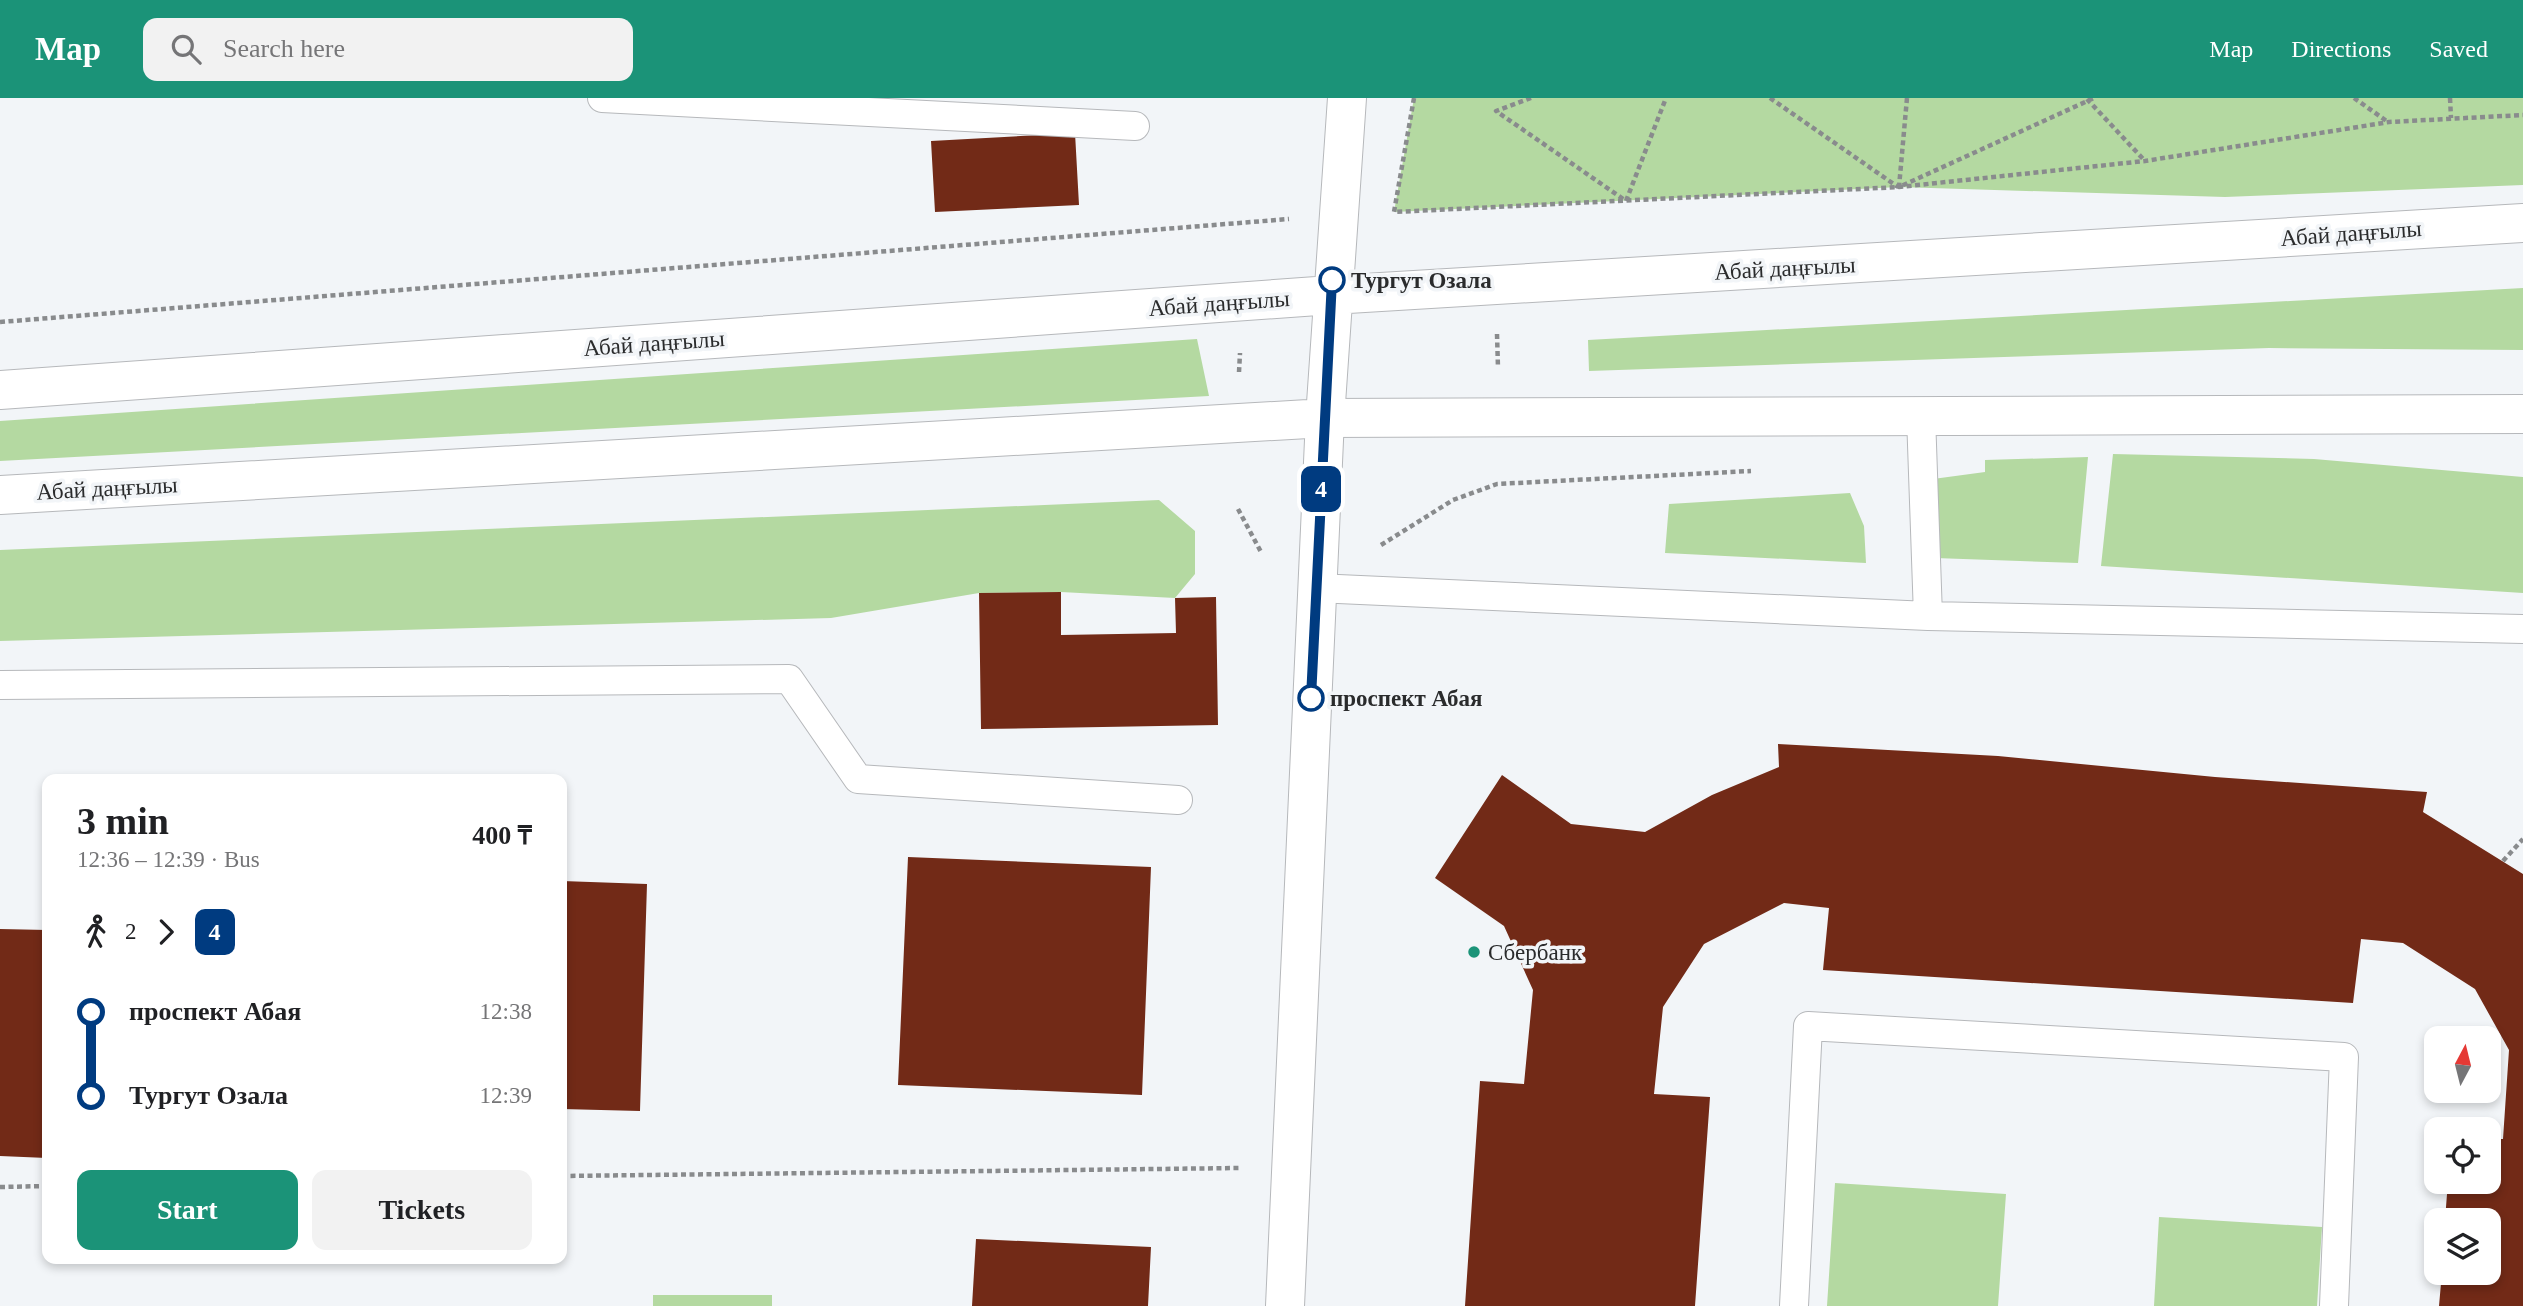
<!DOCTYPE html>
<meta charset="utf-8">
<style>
body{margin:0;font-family:Georgia,serif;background:#f2f2f2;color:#202124;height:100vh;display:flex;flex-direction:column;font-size:26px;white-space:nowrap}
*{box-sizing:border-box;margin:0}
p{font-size:23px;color:#757577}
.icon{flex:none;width:38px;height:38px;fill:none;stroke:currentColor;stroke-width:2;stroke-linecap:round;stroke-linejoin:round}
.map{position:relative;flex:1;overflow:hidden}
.drawer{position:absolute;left:42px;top:676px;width:525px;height:490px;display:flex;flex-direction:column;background:#fff;border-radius:14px;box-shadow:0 4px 10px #0003}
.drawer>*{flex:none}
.badge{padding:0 14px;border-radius:10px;font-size:24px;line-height:46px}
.needle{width:46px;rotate:7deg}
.fabs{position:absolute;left:2424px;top:928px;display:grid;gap:14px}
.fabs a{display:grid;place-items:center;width:77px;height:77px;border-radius:14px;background:#fff;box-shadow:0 4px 10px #0003;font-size:35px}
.map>.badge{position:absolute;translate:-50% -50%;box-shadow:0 0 0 4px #fff}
.legs{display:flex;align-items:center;gap:10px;height:77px;padding:0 35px;font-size:23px}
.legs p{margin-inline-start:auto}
.summary{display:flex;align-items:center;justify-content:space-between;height:119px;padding:0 35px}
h1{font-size:38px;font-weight:700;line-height:52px}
.cta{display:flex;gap:14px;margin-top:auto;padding:14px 35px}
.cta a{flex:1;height:80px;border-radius:14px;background:#1b9378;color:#fff;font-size:28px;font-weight:700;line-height:80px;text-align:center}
.cta a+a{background:#f2f2f2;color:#202124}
ul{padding:0 35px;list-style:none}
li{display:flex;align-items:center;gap:24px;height:84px;font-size:26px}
li i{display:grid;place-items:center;width:10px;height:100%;margin:0 9px;background:currentColor}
li i::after{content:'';width:18px;height:18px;margin:-9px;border:5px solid;border-radius:50%;background:#fff}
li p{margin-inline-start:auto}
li:first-child i{background:linear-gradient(#0000 50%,currentColor 0)}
li:last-child i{background:linear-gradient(currentColor 50%,#0000 0)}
header{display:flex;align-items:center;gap:42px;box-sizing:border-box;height:98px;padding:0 35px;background:#1b9378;color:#fff}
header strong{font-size:33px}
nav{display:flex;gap:38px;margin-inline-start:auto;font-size:24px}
.search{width:490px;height:63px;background:#f2f2f2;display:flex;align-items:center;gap:18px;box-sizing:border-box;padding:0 24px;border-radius:14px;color:#757577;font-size:26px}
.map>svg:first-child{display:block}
</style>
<header>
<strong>Map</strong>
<div class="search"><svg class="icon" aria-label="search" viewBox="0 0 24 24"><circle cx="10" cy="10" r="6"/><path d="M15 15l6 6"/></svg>Search here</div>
<nav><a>Map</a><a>Directions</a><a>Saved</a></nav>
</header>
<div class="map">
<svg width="2523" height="1208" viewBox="0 0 2523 1208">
<rect width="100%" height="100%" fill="#f2f5f8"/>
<path fill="#b4d9a1" d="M 1414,0 L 2523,0 L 2523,87 L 2225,99 L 1899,89 L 1394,114 Z
M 2523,190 L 2523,252 L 2269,250 L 1589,273 L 1588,242 Z
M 1197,241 L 1209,298 L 0,363 L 0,323 Z
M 2113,356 L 2314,361 L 2523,379 L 2523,495 L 2101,468 Z
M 2088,359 L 2078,465 L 1935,460 L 1933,381 L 1985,374 L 1985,362 Z
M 1850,395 L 1864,428 L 1866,465 L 1665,455 L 1669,406 Z
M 1159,402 L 1195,433 L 1195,476 L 1175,500 L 1061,494 L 979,495 L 831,520 L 0,543 L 0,452 Z
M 1835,1085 L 2006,1096 L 1998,1208 L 1827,1208 Z
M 2159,1119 L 2322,1129 L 2317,1208 L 2154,1208 Z
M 653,1197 L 772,1197 L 772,1208 L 653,1208 Z"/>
<path fill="#722a17" d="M 1075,35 L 1079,107 L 935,114 L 931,43 Z
M 1061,494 L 1061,537 L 1176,535 L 1175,500 L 1216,499 L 1218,627 L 981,631 L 979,495 Z
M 1778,646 L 1998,658 L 2215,679 L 2427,694 L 2423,714 L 2523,776 L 2523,1208 L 2439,1208 L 2442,1174 L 2488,1174 L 2488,1122 L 2445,1122 L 2448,1083 L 2488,1083 L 2488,1041 L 2503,1041 L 2509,952 L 2475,891 L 2403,845 L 2361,841 L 2353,905 L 1823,872 L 1829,810 L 1784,805 L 1704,846 L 1663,909 L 1654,996 L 1710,999 L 1695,1208 L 1465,1208 L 1480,983 L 1524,986 L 1533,892 L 1504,828 L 1435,780 L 1502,677 L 1571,726 L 1645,734 L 1712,697 L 1779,669 Z
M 908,759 L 1151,769 L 1142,997 L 898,987 Z
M 562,783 L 647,786 L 640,1013 L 562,1011 Z
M 0,831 L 47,832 L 47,1060 L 0,1058 Z
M 976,1141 L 1151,1149 L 1148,1208 L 972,1208 Z"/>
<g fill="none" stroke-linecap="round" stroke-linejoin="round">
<g stroke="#b6b8bb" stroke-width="30">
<path id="lane" d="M 602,0 L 1135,28
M 1921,318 L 1928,518
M 1316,490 L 1928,518 L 2523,531
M 0,587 L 789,581 L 858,681 L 1178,702
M 1794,1208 L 1808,928 L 2344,959 L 2334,1208"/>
</g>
<g stroke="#b6b8bb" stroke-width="40">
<path id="street" d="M 1285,1208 L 1325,320"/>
</g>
<g stroke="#b6b8bb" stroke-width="40">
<path id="secondary" d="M 0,292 L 1331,197 L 2523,125
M 1325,320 L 1347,0
M 0,397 L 1325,320 L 2523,316"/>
</g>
<path stroke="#898b8d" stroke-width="4.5" stroke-dasharray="5 3.5" stroke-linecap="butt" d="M 1414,0 L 1394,114 L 1899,89 L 2145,63 L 2389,24 L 2523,17
M 1531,0 L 1496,13 L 1626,103 L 1666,0
M 1770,0 L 1898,89
M 1907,0 L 1899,89 L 2094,0
M 2354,0 L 2388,24
M 2450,0 L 2451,20
M 2087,1 L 2145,63
M 0,224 L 1289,121
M 1497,236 L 1498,270
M 1239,274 L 1240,255
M 1238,411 L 1261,454
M 1381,447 L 1453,402 L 1497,386 L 1751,373
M 2503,763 L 2523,741
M 562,1078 L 1240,1070
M 0,1089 L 47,1088"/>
<use href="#lane" stroke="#fff" stroke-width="28"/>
<use href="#street" stroke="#fff" stroke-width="38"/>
<use href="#secondary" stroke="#fff" stroke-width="38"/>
</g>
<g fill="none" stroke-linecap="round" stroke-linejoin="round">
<g stroke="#fff" stroke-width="16">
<path id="line-1" d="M 1311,600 L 1332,182"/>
</g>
<use href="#line-1" stroke="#003b80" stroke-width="10"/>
</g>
<g fill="#fff" stroke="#003b80" stroke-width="3.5">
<circle cx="1332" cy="182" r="12"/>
<circle cx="1311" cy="600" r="12"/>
</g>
<circle fill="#1b9378" stroke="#f2f5f8" stroke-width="2.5" cx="1474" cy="854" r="7"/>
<g text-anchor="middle" stroke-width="7" stroke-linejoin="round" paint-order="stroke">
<g font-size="23" fill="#2a2b2c" stroke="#f2f5f8">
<text transform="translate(2351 135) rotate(-4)" y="8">Абай даңғылы</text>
<text transform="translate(1785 170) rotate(-3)" y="8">Абай даңғылы</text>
<text transform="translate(1219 205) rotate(-4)" y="8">Абай даңғылы</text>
<text transform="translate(654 245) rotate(-4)" y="8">Абай даңғылы</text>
<text transform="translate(107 390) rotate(-3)" y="8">Абай даңғылы</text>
</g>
<g font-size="23" font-weight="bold" fill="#2a2b2c" stroke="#f2f5f8" text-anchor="start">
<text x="1351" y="190">Тургут Озала</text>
<text x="1330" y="608">проспект Абая</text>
</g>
<g font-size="23" fill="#2a2b2c" stroke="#f2f5f8" text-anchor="start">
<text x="1488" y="862">Сбербанк</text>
</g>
</g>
</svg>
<div class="fabs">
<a><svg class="needle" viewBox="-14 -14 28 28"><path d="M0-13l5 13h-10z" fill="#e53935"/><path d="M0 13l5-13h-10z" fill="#757577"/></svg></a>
<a><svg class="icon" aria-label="locate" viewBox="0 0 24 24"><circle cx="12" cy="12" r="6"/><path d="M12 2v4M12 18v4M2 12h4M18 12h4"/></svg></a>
<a><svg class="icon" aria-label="layers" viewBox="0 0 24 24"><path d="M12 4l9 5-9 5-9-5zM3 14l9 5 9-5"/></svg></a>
</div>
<b class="badge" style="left:1321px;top:391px;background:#003b80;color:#fff">4</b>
<section class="drawer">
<div class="summary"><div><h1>3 min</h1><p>12:36 – 12:39 · Bus</p></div><b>400 ₸</b></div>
<div class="legs"><svg class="icon" aria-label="walk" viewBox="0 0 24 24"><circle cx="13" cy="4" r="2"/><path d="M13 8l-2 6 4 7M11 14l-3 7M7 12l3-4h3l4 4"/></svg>2<svg class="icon" aria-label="forward" viewBox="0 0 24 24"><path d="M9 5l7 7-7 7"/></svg><b class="badge" style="background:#003b80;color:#fff">4</b></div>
<ul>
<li><i style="color:#003b80"></i><b>проспект Абая</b><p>12:38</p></li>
<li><i style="color:#003b80"></i><b>Тургут Озала</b><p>12:39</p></li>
</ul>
<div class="cta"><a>Start</a><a>Tickets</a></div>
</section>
</div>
